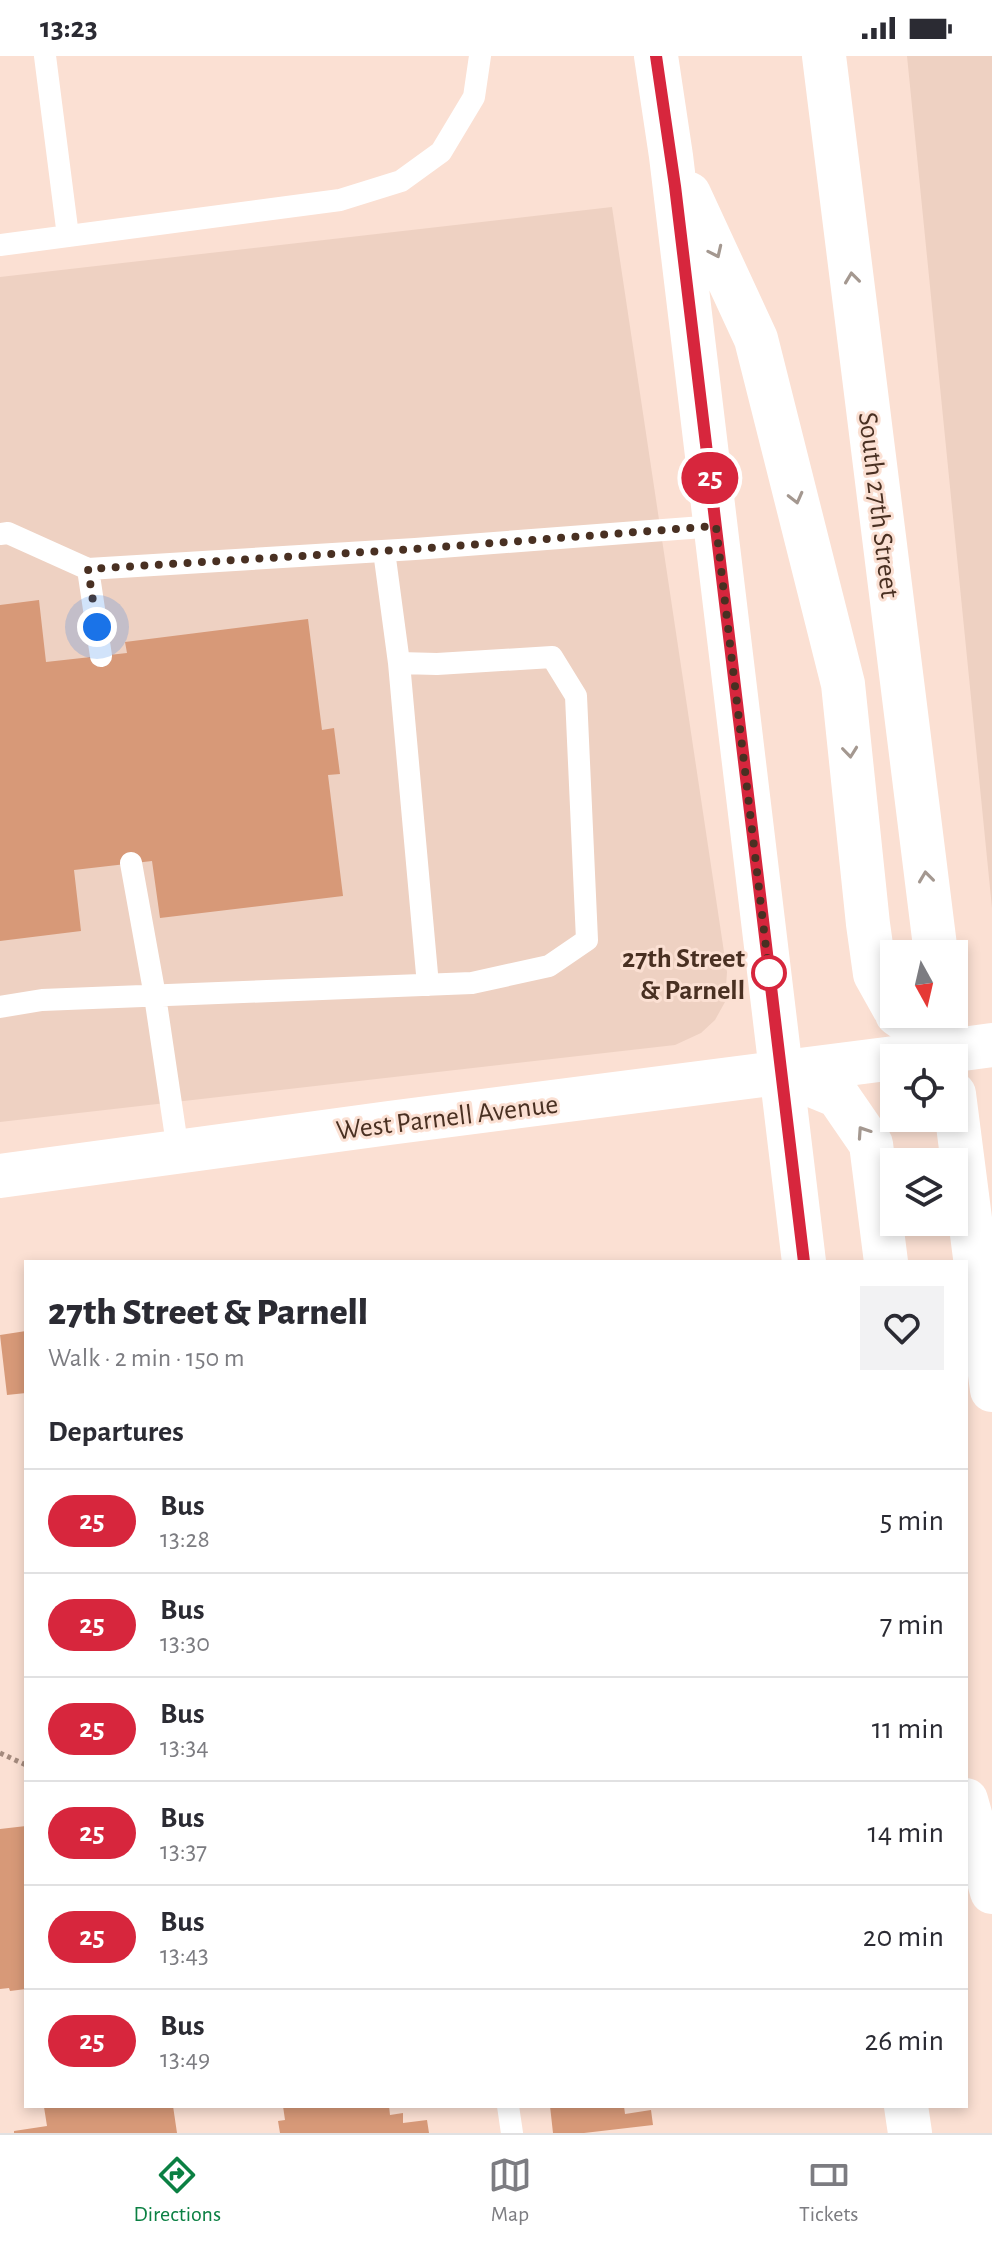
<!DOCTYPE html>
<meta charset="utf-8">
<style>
body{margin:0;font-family:"Alegreya Sans",sans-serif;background:#f2f2f3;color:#2b2b33;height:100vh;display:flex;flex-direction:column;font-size:30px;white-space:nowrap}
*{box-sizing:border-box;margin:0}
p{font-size:26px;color:#7c7c81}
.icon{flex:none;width:44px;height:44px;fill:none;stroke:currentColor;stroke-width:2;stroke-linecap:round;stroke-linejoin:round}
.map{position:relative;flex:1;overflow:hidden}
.sheet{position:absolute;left:24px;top:1204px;width:944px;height:848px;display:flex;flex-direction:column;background:#fff;border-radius:0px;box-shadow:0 4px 12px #0003}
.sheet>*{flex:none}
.badge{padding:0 16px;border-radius:26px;font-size:28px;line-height:52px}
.needle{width:52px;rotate:172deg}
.fabs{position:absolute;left:880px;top:884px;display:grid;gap:16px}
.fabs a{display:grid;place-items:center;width:88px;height:88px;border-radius:0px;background:#fff;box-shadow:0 4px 12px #0003;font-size:40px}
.you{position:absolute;width:40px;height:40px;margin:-20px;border:6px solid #fff;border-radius:50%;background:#1a73e8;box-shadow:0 0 0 12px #1a73e833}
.map>.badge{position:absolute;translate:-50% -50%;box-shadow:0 0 0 4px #fff}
h2{padding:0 24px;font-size:30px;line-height:72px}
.round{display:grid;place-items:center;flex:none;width:84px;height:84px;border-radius:0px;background:#f2f2f3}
.head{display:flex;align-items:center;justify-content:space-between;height:136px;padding:0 24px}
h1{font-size:38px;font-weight:800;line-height:60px}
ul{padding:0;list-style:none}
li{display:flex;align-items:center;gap:24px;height:104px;padding:0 24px;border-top:2px solid #e1e1e2}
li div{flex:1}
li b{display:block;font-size:30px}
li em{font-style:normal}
li .badge{min-width:88px;font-weight:700;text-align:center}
.status{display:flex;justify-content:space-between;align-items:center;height:56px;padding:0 40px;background:#fff;direction:ltr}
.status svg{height:22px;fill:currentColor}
.dock{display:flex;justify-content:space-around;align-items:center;height:112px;border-top:2px solid #e1e1e2;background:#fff;font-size:22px;color:#7c7c81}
.dock a{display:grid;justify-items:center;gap:4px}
.dock .current{color:#0b8043}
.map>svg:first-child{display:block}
</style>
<div class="status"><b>13:23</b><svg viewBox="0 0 49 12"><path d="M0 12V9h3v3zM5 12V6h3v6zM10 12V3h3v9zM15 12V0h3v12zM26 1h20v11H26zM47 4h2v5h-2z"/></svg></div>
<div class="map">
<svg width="992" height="2077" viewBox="0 0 992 2077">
<rect width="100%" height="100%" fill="#fbe0d3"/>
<path fill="#eed1c2" d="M 907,0 L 992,0 L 992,852 Z
M 612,151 L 727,916 L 725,946 L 715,964 L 701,977 L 675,989 L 0,1066 L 0,221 Z"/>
<path fill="#d79978" d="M 39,544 L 46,606 L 127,597 L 125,586 L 308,563 L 322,674 L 334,672 L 340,718 L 328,719 L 343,840 L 160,862 L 152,805 L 74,814 L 81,875 L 0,885 L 0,549 Z
M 26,1275 L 26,1337 L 7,1339 L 0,1279 Z
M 26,1770 L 26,1933 L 10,1935 L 9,1932 L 0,1933 L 0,1773 Z
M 53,2050 L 173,2050 L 177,2077 L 14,2077 L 14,2075 L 47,2070 L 44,2051 Z
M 283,2050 L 389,2050 L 390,2059 L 403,2057 L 403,2067 L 427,2064 L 429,2077 L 280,2077 L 278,2065 L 285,2064 Z
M 550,2050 L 624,2050 L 625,2058 L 651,2054 L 653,2069 L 584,2077 L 553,2077 Z"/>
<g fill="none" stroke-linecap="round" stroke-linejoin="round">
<path stroke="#a48a7d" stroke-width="5" stroke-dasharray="4 4" stroke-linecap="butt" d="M 0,1697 L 26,1709"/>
<path stroke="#fff" stroke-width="22" d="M 45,0 L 68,180
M 0,189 L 340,144 L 401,125 L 441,96 L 474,41 L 480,0
M 0,478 L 8,477 L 88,513 L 415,493 L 716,470
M 88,513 L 101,600
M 399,607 L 428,929
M 131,807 L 155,940 L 178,1095
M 0,951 L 42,944 L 472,927 L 549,910 L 587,884 L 576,640 L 552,601 L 437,608 L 399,607 L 384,495
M 508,2050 L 512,2077"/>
<path stroke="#fff" stroke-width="44" d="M 911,1000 L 992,989
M 0,1120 L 389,1067 L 894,1002"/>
<path stroke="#fff" stroke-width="44" d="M 656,0 L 671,100 L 804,1206
M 824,0 L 936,898
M 689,138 L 756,283 L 843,628 L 868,868 L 875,918 L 894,952
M 897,958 L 949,995
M 782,1017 L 838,1040 L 871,1088 L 886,1206
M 954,1038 L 992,1334
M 966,1744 L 992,1836
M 906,2050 L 910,2077"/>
</g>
<defs><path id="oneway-chevron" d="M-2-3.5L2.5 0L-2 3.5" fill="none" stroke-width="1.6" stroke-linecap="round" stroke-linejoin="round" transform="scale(2)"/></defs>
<g stroke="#a49890">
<use href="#oneway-chevron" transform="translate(716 196) rotate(65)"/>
<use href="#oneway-chevron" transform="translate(852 222) rotate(-97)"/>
<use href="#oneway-chevron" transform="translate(796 442) rotate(76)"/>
<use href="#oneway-chevron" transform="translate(850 696) rotate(84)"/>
<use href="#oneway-chevron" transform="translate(926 821) rotate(-97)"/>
<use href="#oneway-chevron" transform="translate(863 1076) rotate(-124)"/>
</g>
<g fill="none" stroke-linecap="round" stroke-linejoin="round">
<g stroke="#fff" stroke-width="18">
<path id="line" d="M 656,0 L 675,130 L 804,1206"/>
</g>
<use href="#line" stroke="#d7263d" stroke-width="12"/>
<path stroke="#493022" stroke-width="8" stroke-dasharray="0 14.4" d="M 97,571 L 88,513 L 415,493 L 716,470 L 769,917"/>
</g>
<circle fill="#fff" stroke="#d7263d" stroke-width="4" cx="769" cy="917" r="16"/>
<g text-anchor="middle" stroke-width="6" stroke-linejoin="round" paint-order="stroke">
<g font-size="28" fill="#493022" stroke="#fbe0d3">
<text transform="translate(880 449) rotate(83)" y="10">South 27th Street</text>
<text transform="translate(447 1060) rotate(-7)" y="10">West Parnell Avenue</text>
</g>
<g font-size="28" font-weight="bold" fill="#493022" stroke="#fbe0d3" text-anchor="end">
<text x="745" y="911">27th Street<tspan x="745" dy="32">&amp; Parnell</tspan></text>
</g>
</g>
</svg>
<div class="fabs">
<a><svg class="needle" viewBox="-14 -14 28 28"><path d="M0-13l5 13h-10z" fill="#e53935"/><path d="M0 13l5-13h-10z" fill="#7c7c81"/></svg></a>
<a><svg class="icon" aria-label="locate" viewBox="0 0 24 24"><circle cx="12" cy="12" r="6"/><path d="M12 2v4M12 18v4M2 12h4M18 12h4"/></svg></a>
<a><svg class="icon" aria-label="layers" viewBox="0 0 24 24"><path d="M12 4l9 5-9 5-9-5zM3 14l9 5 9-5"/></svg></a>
</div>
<div class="you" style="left:97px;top:571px"></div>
<b class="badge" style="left:710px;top:422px;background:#d7263d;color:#fff">25</b>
<section class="sheet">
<div class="head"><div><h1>27th Street &amp; Parnell</h1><p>Walk · 2 min · 150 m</p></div><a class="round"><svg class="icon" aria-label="heart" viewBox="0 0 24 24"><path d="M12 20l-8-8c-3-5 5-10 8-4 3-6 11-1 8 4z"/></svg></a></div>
<h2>Departures</h2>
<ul>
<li><span class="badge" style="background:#d7263d;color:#fff">25</span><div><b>Bus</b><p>13:28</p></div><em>5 min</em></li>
<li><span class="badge" style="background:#d7263d;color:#fff">25</span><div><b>Bus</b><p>13:30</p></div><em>7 min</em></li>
<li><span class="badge" style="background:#d7263d;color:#fff">25</span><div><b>Bus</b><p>13:34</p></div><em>11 min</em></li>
<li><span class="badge" style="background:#d7263d;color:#fff">25</span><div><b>Bus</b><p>13:37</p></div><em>14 min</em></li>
<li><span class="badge" style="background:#d7263d;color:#fff">25</span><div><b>Bus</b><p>13:43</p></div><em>20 min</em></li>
<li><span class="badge" style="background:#d7263d;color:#fff">25</span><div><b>Bus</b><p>13:49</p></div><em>26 min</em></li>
</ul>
</section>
</div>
<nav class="dock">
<a class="current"><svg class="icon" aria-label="directions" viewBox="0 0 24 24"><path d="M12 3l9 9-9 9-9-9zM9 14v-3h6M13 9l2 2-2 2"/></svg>Directions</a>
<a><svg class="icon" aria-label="map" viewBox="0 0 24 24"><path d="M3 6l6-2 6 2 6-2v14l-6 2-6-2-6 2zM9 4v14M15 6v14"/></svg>Map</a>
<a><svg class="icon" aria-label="tickets" viewBox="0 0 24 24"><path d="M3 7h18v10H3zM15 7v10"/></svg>Tickets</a>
</nav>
